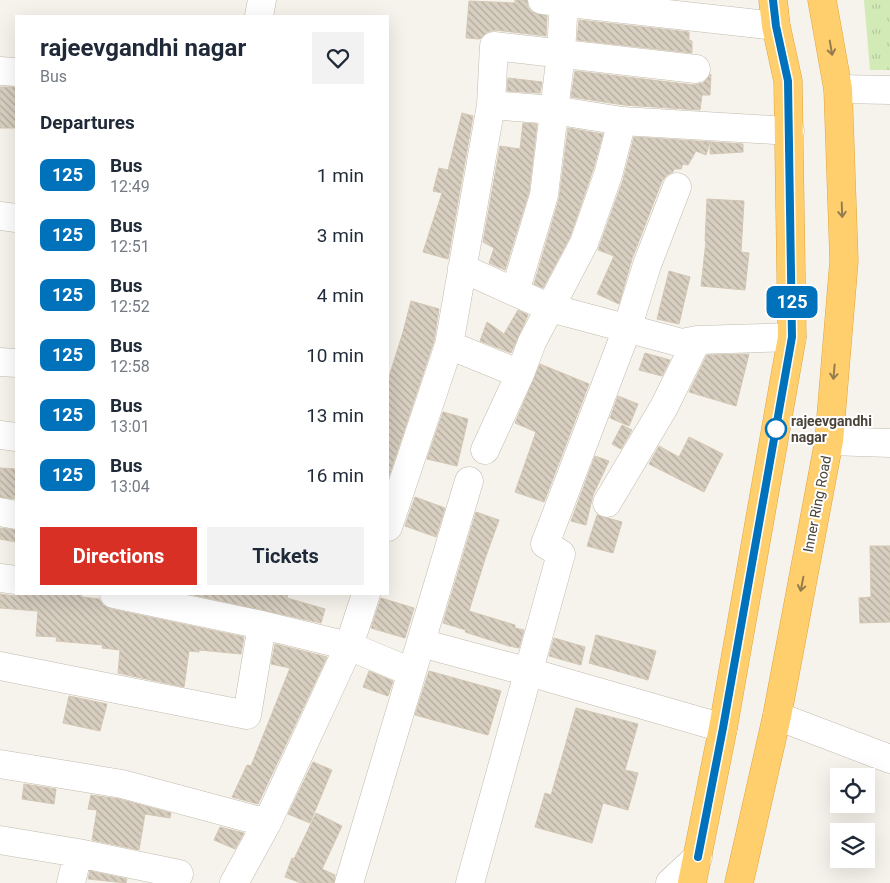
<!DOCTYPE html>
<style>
body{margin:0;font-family:Roboto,sans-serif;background:#f2f2f3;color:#1f2937;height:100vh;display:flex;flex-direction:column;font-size:19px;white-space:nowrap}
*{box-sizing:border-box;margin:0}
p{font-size:16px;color:#747a83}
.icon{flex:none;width:28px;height:28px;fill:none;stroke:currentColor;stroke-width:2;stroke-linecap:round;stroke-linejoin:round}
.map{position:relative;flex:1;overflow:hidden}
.drawer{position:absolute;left:15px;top:15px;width:374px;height:580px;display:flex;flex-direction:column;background:#fff;border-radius:0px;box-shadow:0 5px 20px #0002}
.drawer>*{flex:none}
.badge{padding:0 10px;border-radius:8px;font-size:18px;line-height:32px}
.buttons{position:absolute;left:830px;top:768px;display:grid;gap:10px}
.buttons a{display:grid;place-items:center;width:45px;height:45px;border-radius:0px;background:#fff;box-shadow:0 5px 20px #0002;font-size:25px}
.map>.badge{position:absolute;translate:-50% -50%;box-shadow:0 0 0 2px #fff}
h2{padding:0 25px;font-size:19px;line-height:45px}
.round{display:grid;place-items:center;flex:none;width:52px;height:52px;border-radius:0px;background:#f2f2f3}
.summary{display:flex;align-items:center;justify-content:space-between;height:85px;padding:0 25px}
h1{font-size:24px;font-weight:700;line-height:38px}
.cta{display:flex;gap:10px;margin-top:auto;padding:10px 25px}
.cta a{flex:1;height:58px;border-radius:0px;background:#d93025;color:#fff;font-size:20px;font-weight:700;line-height:58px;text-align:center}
.cta a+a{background:#f2f2f3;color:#1f2937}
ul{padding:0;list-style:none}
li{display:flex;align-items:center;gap:15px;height:60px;padding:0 25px}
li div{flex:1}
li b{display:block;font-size:19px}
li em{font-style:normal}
li .badge{min-width:55px;font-weight:700;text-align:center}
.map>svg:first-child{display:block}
</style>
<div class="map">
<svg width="890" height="883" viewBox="0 0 890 883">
<defs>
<pattern id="grass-tufts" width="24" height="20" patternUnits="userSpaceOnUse" patternTransform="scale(1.25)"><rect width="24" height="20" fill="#d2eab5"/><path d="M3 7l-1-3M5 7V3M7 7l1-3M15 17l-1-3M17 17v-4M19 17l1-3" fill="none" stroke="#b6ca9c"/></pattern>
<pattern id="building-back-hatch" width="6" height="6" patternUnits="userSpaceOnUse" patternTransform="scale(1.25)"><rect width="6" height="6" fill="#d8cfc1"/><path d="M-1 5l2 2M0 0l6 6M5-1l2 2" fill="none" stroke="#b1aa9e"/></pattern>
</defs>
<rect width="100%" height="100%" fill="#f6f3ec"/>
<path fill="url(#grass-tufts)" d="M 864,0 L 890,0 L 890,70 L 870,70 Z"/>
<path fill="url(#building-back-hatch)" stroke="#d3c7b4" d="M 515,0 L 527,0 L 528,7 L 532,12 L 547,16 L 546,36 L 495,30 L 487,32 L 480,39 L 466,38 L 469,1 L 515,3 Z
M 579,20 L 689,32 L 689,40 L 692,41 L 692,53 L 577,40 Z
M 575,71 L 694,85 L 703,83 L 711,74 L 710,95 L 702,95 L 700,110 L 624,105 L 571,97 Z
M 508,78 L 542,82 L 540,93 L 507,91 Z
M 0,87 L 16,87 L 16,128 L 0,128 Z
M 462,113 L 473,116 L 448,259 L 423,252 L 442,193 L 433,191 L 439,168 L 448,170 Z
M 523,123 L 537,124 L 529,192 L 505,270 L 489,263 L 494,248 L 483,242 L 500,146 L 520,149 Z
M 568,128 L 603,134 L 593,170 L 570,237 L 543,288 L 534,284 L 559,199 Z
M 634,137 L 743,144 L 743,152 L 710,154 L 710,142 L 706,155 L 696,151 L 688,165 L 683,164 L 681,169 L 674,169 L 673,172 L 667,175 L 662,181 L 632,259 L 619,304 L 597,294 L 614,256 L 598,250 L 623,180 Z
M 707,199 L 744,201 L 741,252 L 749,253 L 745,290 L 701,286 L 706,241 L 705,241 Z
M 669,271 L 690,277 L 679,324 L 657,319 Z
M 411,301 L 439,309 L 434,341 L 388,479 L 388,380 L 403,332 Z
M 518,310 L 528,315 L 511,353 L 480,341 L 487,322 L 504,334 Z
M 645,353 L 670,360 L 662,376 L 639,370 Z
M 749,354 L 736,406 L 689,392 L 707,355 Z
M 540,364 L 589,384 L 544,502 L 515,492 L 536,432 L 515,423 Z
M 618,396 L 638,404 L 629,426 L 610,418 Z
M 443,412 L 468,419 L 457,466 L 427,459 Z
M 622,425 L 632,430 L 621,449 L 612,444 Z
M 689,437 L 723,454 L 704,492 L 649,464 L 659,446 L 679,457 Z
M 595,456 L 609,461 L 593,495 L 586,525 L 571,521 Z
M 0,468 L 16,469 L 16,499 L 0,497 Z
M 415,497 L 445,508 L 436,537 L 405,526 Z
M 476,512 L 499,520 L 485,559 L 469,611 L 515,625 L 515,628 L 524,630 L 519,648 L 509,646 L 465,632 L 466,630 L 443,623 Z
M 597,515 L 622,522 L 613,553 L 587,546 Z
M 0,528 L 16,530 L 16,542 L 0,539 Z
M 870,546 L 890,546 L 890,622 L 860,623 L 859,598 L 871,597 Z
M 0,594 L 14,596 L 23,594 L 82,594 L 81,597 L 99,599 L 103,605 L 111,609 L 244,637 L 241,654 L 199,650 L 199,652 L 189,651 L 184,687 L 118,673 L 120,650 L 102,648 L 103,645 L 56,641 L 57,637 L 36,636 L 38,611 L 0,608 Z
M 189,594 L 288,594 L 287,598 L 325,609 L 321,623 Z
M 381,598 L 414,608 L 405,638 L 371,628 Z
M 596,635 L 656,651 L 648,680 L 589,663 Z
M 554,638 L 585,647 L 581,665 L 549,656 Z
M 275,644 L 327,657 L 258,804 L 232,797 L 247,765 L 251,766 L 290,668 L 271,664 Z
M 369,671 L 393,681 L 388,696 L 363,687 Z
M 429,671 L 501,691 L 488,735 L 415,715 Z
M 69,696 L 107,704 L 100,731 L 63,723 Z
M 576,708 L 638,724 L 625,770 L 638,773 L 628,810 L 603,803 L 592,843 L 535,827 L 545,793 L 551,795 Z
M 313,762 L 332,770 L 310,823 L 288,814 Z
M 24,784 L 56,789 L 54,804 L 22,799 Z
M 91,795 L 119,799 L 171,813 L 170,818 L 145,814 L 139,850 L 92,840 L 97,810 L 88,809 Z
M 316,813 L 342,826 L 322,869 L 335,875 L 334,883 L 301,883 L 285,877 L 292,858 L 294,859 Z
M 220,827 L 244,833 L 235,849 L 214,840 Z
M 90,871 L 127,879 L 126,883 L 88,879 Z"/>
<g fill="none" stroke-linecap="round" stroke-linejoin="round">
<g stroke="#c2bbae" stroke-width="29">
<path id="minor" d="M 542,0 L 776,26
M 259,16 L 262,0
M 0,71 L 16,72
M 838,89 L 890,90
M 491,105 L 553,110 L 622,121 L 790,131
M 0,216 L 16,218
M 462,268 L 550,308 L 682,343 L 697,340 L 792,337
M 515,292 L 544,195 L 561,53 L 564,0
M 449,345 L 520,374
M 0,362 L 16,363
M 0,435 L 16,437
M 829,441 L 890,443
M 485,450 L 520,374 L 532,342 L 584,243 L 608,175 L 622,121
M 607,503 L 664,407 L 697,340
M 0,512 L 16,515
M 388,527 L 449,345 L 491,105 L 494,46 L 696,69
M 0,578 L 16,580
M 114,594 L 262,625 L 349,646 L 411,672
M 421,643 L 529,672 L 723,728
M 0,666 L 247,715 L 262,625
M 777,716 L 890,759
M 0,764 L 122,784 L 267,823
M 0,840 L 78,853 L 179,874
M 71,883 L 78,853
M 234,883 L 267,823 L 349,646 L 366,594
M 349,883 L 469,481
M 470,883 L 561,554 L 545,544 L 627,329 L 647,265 L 677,187
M 670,883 L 698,857"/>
</g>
<g stroke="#e0a43c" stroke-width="29">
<path id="highway" d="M 692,883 L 723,728 L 792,337 L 788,81 L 776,26 L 773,0
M 739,883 L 777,716 L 829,441 L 844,261 L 838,89 L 822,0"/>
</g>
<use href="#minor" stroke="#fff" stroke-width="28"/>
<use href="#highway" stroke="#ffcf6e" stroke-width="28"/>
</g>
<defs><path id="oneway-shaft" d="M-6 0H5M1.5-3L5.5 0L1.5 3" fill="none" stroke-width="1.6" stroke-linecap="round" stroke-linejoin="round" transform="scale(1.25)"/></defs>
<g stroke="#937c4e">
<use href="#oneway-shaft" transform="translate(831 48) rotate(80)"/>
<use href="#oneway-shaft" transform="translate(842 210) rotate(88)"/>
<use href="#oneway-shaft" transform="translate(834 372) rotate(95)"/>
<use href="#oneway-shaft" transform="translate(802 584) rotate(101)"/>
</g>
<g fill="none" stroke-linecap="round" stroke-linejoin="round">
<g stroke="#fff" stroke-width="11">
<path id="line" d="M 698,857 L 723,728 L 792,337 L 788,81 L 776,26 L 773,0"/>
</g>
<use href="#line" stroke="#0072bc" stroke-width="8"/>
</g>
<circle fill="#fff" stroke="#0072bc" stroke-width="2.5" cx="776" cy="429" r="10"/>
<g text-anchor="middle" stroke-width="4" stroke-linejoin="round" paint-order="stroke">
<g font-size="14" font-weight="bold" fill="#4b4439" stroke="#fff" text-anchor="start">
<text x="791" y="426">rajeevgandhi<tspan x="791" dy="16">nagar</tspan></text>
</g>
<g font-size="14" fill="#4b4439" stroke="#fff">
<text transform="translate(817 504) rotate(-79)" y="5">Inner Ring Road</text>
</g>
</g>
</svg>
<div class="buttons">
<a><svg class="icon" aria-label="locate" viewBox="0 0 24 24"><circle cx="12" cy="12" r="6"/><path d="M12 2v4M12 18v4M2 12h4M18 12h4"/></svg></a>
<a><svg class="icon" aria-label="layers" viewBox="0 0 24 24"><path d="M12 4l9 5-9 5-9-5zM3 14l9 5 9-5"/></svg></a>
</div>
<b class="badge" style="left:792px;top:302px;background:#0072bc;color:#fff">125</b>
<section class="drawer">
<div class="summary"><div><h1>rajeevgandhi nagar</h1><p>Bus</p></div><a class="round"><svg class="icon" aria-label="heart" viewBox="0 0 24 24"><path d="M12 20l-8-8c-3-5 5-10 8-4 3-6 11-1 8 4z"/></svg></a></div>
<h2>Departures</h2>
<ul>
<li><span class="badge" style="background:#0072bc;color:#fff">125</span><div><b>Bus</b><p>12:49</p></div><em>1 min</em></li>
<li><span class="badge" style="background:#0072bc;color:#fff">125</span><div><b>Bus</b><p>12:51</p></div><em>3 min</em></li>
<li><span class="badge" style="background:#0072bc;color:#fff">125</span><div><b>Bus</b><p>12:52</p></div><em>4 min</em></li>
<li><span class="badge" style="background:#0072bc;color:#fff">125</span><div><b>Bus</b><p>12:58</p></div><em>10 min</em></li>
<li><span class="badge" style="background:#0072bc;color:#fff">125</span><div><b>Bus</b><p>13:01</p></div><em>13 min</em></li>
<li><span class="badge" style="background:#0072bc;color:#fff">125</span><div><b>Bus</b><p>13:04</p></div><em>16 min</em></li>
</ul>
<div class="cta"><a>Directions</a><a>Tickets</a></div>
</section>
</div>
